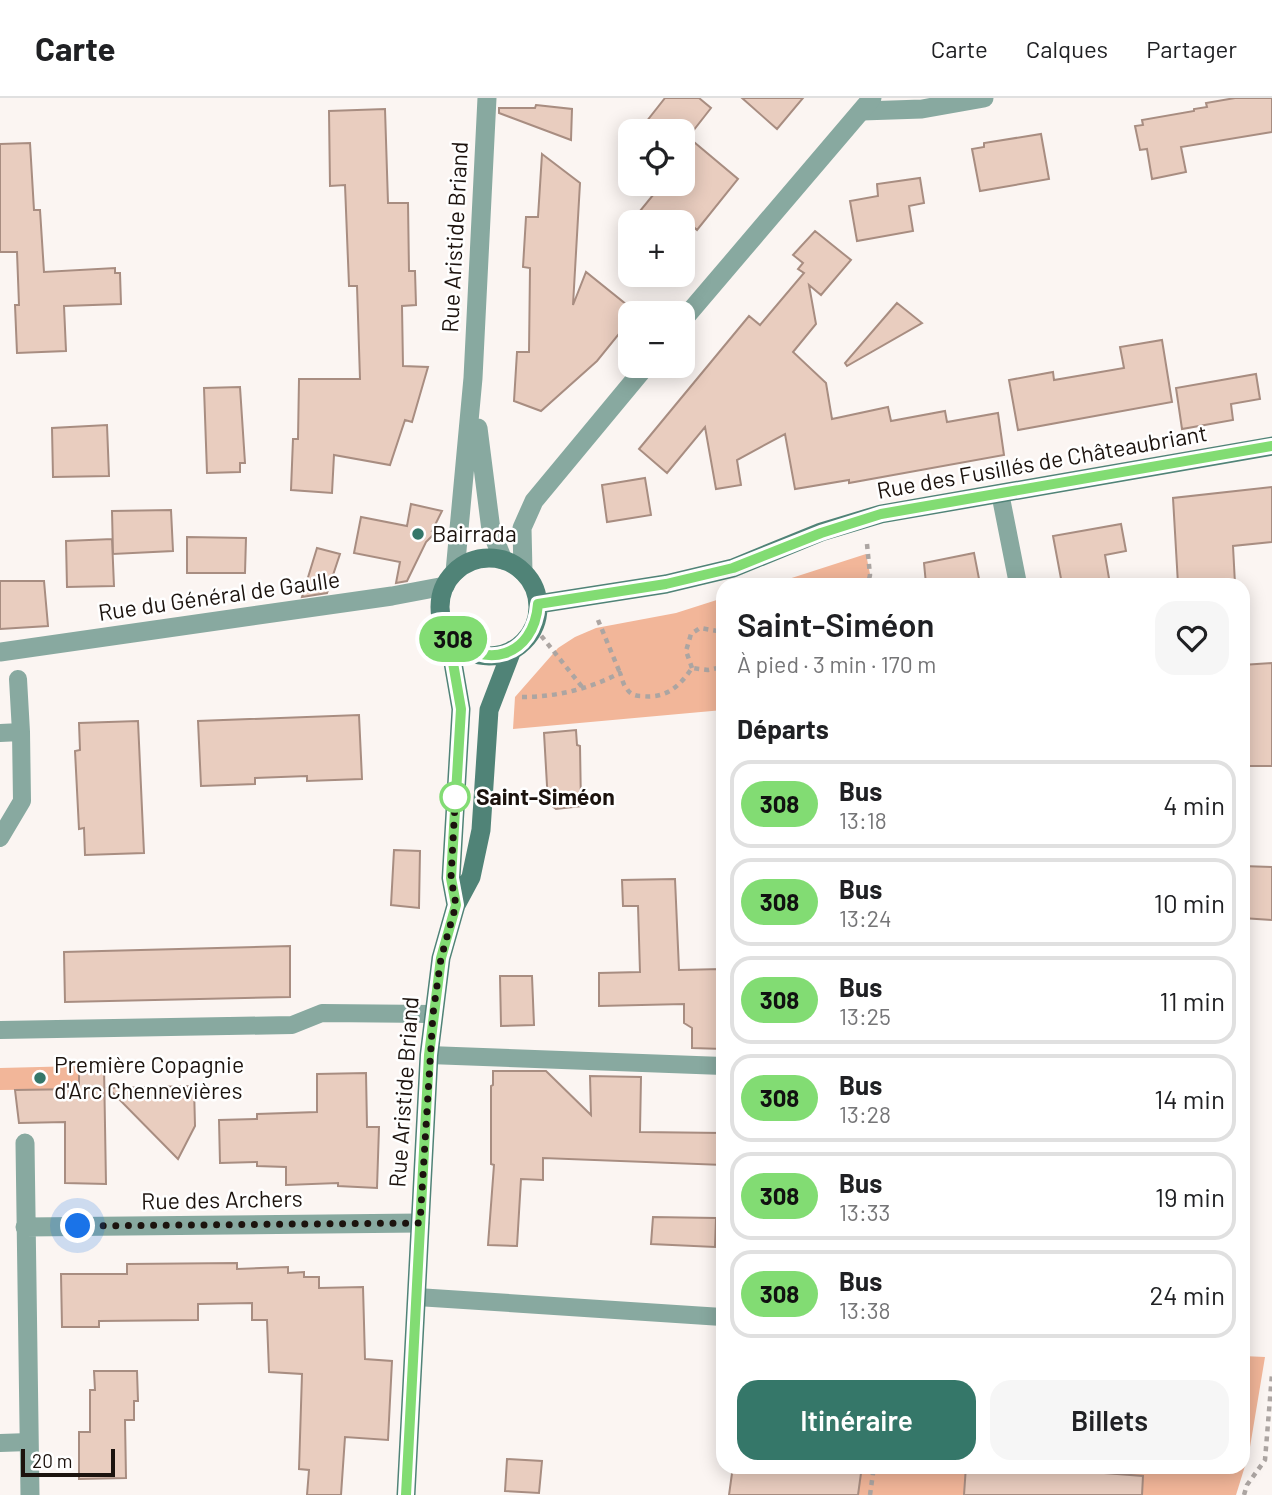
<!DOCTYPE html>
<html lang="fr">
<meta charset="utf-8">
<style>
body{margin:0;font-family:Barlow,sans-serif;background:#f6f6f6;color:#202124;height:100vh;display:flex;flex-direction:column;font-size:26px;white-space:nowrap}
*{box-sizing:border-box;margin:0}
p{font-size:23px;color:#757577}
.icon{flex:none;width:38px;height:38px;fill:none;stroke:currentColor;stroke-width:2;stroke-linecap:round;stroke-linejoin:round}
.map{position:relative;flex:1;overflow:hidden}
.panel{position:absolute;left:716px;top:480px;width:534px;height:896px;display:flex;flex-direction:column;background:#fff;border-radius:21px;box-shadow:0 4px 18px #0003}
.panel>*{flex:none}
.badge{padding:0 14px;border-radius:23px;font-size:24px;line-height:46px}
.fabs{position:absolute;left:618px;top:21px;display:grid;gap:14px}
.fabs a{display:grid;place-items:center;width:77px;height:77px;border-radius:14px;background:#fff;box-shadow:0 4px 18px #0003;font-size:35px}
.scale{position:absolute;left:21px;bottom:18px;width:94px;box-sizing:border-box;padding-left:7px;border:4px solid #1c130e;border-top:0;font-size:19px;line-height:24px;white-space:nowrap;color:#1c130e;-webkit-text-stroke:5px #fff;paint-order:stroke}
.you{position:absolute;width:35px;height:35px;margin:-18px;border:5px solid #fff;border-radius:50%;background:#1a73e8;box-shadow:0 0 0 10px #1a73e833}
.map>.badge{position:absolute;translate:-50% -50%;box-shadow:0 0 0 4px #fff}
h2{padding:0 21px;font-size:26px;line-height:63px}
.round{display:grid;place-items:center;flex:none;width:74px;height:74px;border-radius:21px;background:#f6f6f6}
.summary{display:flex;align-items:center;justify-content:space-between;height:119px;padding:0 21px}
h1{font-size:33px;font-weight:600;line-height:52px}
.primary-button{display:flex;gap:14px;margin-top:auto;padding:14px 21px}
.primary-button a{flex:1;height:80px;border-radius:21px;background:#357769;color:#fff;font-size:28px;font-weight:600;line-height:80px;text-align:center}
.primary-button a+a{background:#f6f6f6;color:#202124}
ul{padding:0;list-style:none}
li{display:flex;align-items:center;gap:21px;height:88px;margin:0 14px 10px;padding:0 7px;border:4px solid #e0e0e0;border-radius:21px}
li div{flex:1}
li b{display:block;font-size:26px}
li em{font-style:normal}
li .badge{min-width:77px;font-weight:700;text-align:center}
header{display:flex;align-items:center;gap:42px;box-sizing:border-box;height:98px;padding:0 35px;background:#fff;border-bottom:2px solid #e0e0e0}
header strong{font-size:33px}
nav{display:flex;gap:38px;margin-inline-start:auto;font-size:24px}
.map>svg:first-child{display:block}
</style>
<header>
<strong>Carte</strong>
<nav><a>Carte</a><a>Calques</a><a>Partager</a></nav>
</header>
<div class="map">
<svg width="1272" height="1397" viewBox="0 0 1272 1397">
<rect width="100%" height="100%" fill="#fbf5f2"/>
<path fill="#f2b699" d="M 866,456 L 872,486 L 773,486 Z
M 723,500 L 723,612 L 513,631 L 515,599 L 558,550 L 575,539 L 596,530 L 676,515 Z
M 79,968 L 79,991 L 0,992 L 0,970 Z
M 1243,1258 L 1265,1259 L 1249,1355 L 1236,1397 L 729,1397 L 732,1369 L 1242,1368 Z"/>
<path fill="#e9cdbf" stroke="#a88d81" stroke-width="2" d="M 665,0 L 699,0 L 711,10 L 693,33 L 639,33 Z
M 742,0 L 803,0 L 777,31 Z
M 1235,0 L 1272,0 L 1272,34 L 1181,49 L 1186,74 L 1152,81 L 1147,51 L 1140,52 L 1135,28 L 1143,27 L 1142,22 L 1194,13 L 1194,11 L 1207,9 L 1206,5 Z
M 536,7 L 572,11 L 571,42 L 499,15 L 499,10 L 535,10 Z
M 385,11 L 388,105 L 408,105 L 409,173 L 415,173 L 416,207 L 402,208 L 403,268 L 428,269 L 412,324 L 405,322 L 390,367 L 334,357 L 332,395 L 291,392 L 293,341 L 298,341 L 299,281 L 360,281 L 357,188 L 349,188 L 345,87 L 330,88 L 329,13 Z
M 682,34 L 738,81 L 697,132 L 688,124 L 631,124 L 662,86 L 682,86 Z
M 1041,36 L 1049,81 L 980,93 L 972,51 L 984,49 L 984,45 Z
M 30,45 L 34,112 L 40,112 L 44,174 L 115,170 L 115,175 L 120,175 L 121,206 L 64,208 L 66,253 L 17,255 L 15,207 L 19,207 L 17,154 L 0,154 L 0,46 Z
M 542,56 L 580,85 L 573,207 L 586,174 L 632,211 L 623,223 L 627,226 L 597,263 L 541,313 L 514,303 L 517,254 L 529,254 L 530,170 L 523,169 L 526,119 L 538,119 Z
M 920,80 L 924,105 L 909,108 L 913,133 L 857,143 L 850,103 L 878,98 L 877,86 Z
M 815,133 L 851,162 L 821,197 L 809,187 L 816,226 L 793,254 L 826,285 L 832,321 L 888,309 L 891,323 L 945,313 L 947,324 L 998,315 L 1004,357 L 849,385 L 849,382 L 795,391 L 785,336 L 737,362 L 741,387 L 716,391 L 705,329 L 667,375 L 639,351 L 749,218 L 760,227 L 804,175 L 798,171 L 803,165 L 793,157 Z
M 897,205 L 922,225 L 847,268 L 845,265 Z
M 1162,242 L 1172,304 L 1018,332 L 1009,282 L 1053,274 L 1054,282 L 1124,270 L 1120,249 Z
M 1256,276 L 1260,301 L 1231,306 L 1233,322 L 1182,331 L 1176,290 Z
M 240,289 L 245,365 L 240,365 L 240,374 L 207,375 L 204,290 Z
M 107,327 L 109,378 L 53,379 L 52,330 Z
M 645,380 L 651,417 L 607,424 L 602,387 Z
M 1272,389 L 1272,444 L 1233,448 L 1235,486 L 1178,486 L 1173,400 Z
M 411,406 L 442,413 L 432,433 L 436,434 L 426,444 L 407,483 L 396,485 L 400,464 L 354,455 L 361,419 L 407,428 Z
M 171,412 L 173,453 L 113,456 L 112,413 Z
M 1121,426 L 1126,453 L 1105,457 L 1110,486 L 1062,486 L 1053,438 Z
M 187,439 L 246,440 L 245,475 L 187,475 Z
M 112,441 L 114,488 L 67,489 L 66,443 Z
M 317,450 L 340,456 L 327,495 L 302,499 Z
M 974,455 L 980,486 L 926,486 L 924,465 Z
M 0,483 L 44,483 L 48,528 L 0,531 Z
M 1272,565 L 1272,668 L 1242,668 L 1242,567 Z
M 359,617 L 362,681 L 307,683 L 307,678 L 255,680 L 255,686 L 201,688 L 198,623 Z
M 138,623 L 144,755 L 85,757 L 84,730 L 79,731 L 75,653 L 80,652 L 79,625 Z
M 576,632 L 577,647 L 580,648 L 581,708 L 556,711 L 548,705 L 544,635 Z
M 394,752 L 420,753 L 419,810 L 391,807 Z
M 1242,768 L 1272,769 L 1272,822 L 1242,820 Z
M 675,781 L 679,872 L 722,871 L 723,951 L 692,950 L 692,930 L 684,925 L 684,906 L 599,908 L 599,875 L 640,874 L 638,808 L 623,808 L 622,782 Z
M 290,848 L 290,899 L 65,904 L 64,854 Z
M 500,878 L 532,878 L 534,927 L 501,928 Z
M 79,968 L 104,968 L 106,1086 L 65,1085 L 65,1024 L 19,1025 L 15,992 L 79,991 Z
M 493,973 L 546,973 L 591,1017 L 590,978 L 641,979 L 640,1034 L 723,1035 L 723,1067 L 543,1060 L 543,1082 L 521,1081 L 517,1148 L 488,1147 L 494,1067 L 491,1066 L 491,988 L 493,987 Z
M 366,975 L 367,1029 L 379,1029 L 377,1090 L 338,1088 L 338,1085 L 286,1087 L 286,1069 L 257,1068 L 257,1064 L 220,1065 L 219,1022 L 257,1021 L 257,1016 L 317,1014 L 317,976 Z
M 194,988 L 195,1028 L 178,1061 L 108,990 Z
M 653,1119 L 716,1120 L 715,1149 L 651,1146 Z
M 237,1165 L 237,1171 L 288,1169 L 288,1175 L 304,1174 L 304,1179 L 319,1179 L 319,1190 L 363,1189 L 365,1261 L 392,1263 L 388,1342 L 345,1339 L 341,1397 L 307,1397 L 309,1372 L 299,1371 L 302,1276 L 269,1274 L 267,1222 L 252,1222 L 252,1205 L 198,1206 L 198,1222 L 99,1223 L 99,1229 L 62,1229 L 61,1176 L 127,1176 L 127,1166 Z
M 94,1273 L 137,1273 L 138,1303 L 134,1303 L 134,1322 L 125,1322 L 126,1380 L 79,1381 L 79,1334 L 90,1334 L 90,1292 L 95,1292 Z
M 507,1361 L 542,1363 L 539,1395 L 505,1393 Z
M 733,1368 L 862,1368 L 858,1397 L 729,1397 Z
M 966,1368 L 1013,1368 L 1143,1378 L 1142,1397 L 964,1397 Z"/>
<g fill="none" stroke-linecap="round" stroke-linejoin="round">
<path stroke="#aca5a2" stroke-width="4.5" stroke-dasharray="5 5" stroke-linecap="butt" d="M 867,446 L 870,477 L 868,486
M 598,522 L 620,575
M 535,530 L 583,590
M 723,539 L 723,544
M 692,570 L 686,553 L 691,536 L 700,530 L 723,534
M 522,599 C 556,599 589,591 620,575 C 622,580 623,587 627,591 C 630,596 635,598 641,598 C 666,601 679,589 692,570 L 708,572 L 723,569
M 870,1397 L 874,1368
M 1244,1397 L 1247,1387 L 1265,1362 L 1272,1276"/>
<path stroke="#88a9a0" stroke-width="18" d="M 1000,395 L 1018,486
M 18,581 L 21,634
M 0,635 L 21,634 L 22,703 L 0,740
M 0,932 L 292,927 L 322,915 L 433,916
M 429,957 L 723,968
M 417,1199 L 722,1219
M 0,1345 L 29,1344"/>
<path stroke="#88a9a0" stroke-width="19" d="M 862,13 L 922,11 L 984,0
M 25,1045 L 30,1397
M 25,1129 L 420,1125"/>
<path stroke="#88a9a0" stroke-width="19" d="M 682,223 L 872,0
M 478,330 L 491,432 L 503,462
M 455,474 L 473,280 L 487,0
M 523,474 L 522,430 L 534,403 L 646,268
M 0,554 L 392,498 L 445,488"/>
<path stroke="#508377" stroke-width="19" d="M440 509a49 49 0 1 1 98 0a49 49 0 1 1-98 0Z
M 538,506 L 666,486 L 733,470 L 821,434 L 881,416 L 1272,348
M 448,536 L 461,611 L 451,780 L 456,807
M 406,1397 L 429,957 L 441,860 L 456,807 L 471,779 L 481,732 L 489,612 L 512,552"/>
</g>
<g fill="none" stroke-linecap="round" stroke-linejoin="round">
<g stroke="#fff" stroke-width="16">
<path id="line" d="M 406,1397 L 429,957 L 441,860 L 456,807 L 451,780 L 461,611 L 448,536 C 484,574 534,559 538,506 L 666,486 L 733,470 L 821,435 L 881,416 L 1272,348"/>
</g>
<use href="#line" stroke="#82dc73" stroke-width="10"/>
<path stroke="#1c130e" stroke-width="7" stroke-dasharray="0 12.6" d="M 78,1128 L 420,1125 L 433,916 L 441,860 L 456,807 L 451,780 L 456,687 L 455,699"/>
</g>
<g fill="#357769" stroke="#fff" stroke-width="2.5">
<circle cx="418" cy="436" r="7"/>
<circle cx="40" cy="980" r="7"/>
</g>
<circle fill="#fff" stroke="#82dc73" stroke-width="3.5" cx="455" cy="699" r="14"/>
<g text-anchor="middle" stroke-width="5" stroke-linejoin="round" paint-order="stroke">
<g font-size="23" fill="#1c130e" stroke="#fff">
<text transform="translate(455 139) rotate(-87)" y="8">Rue Aristide Briand</text>
<text transform="translate(1042 364) rotate(-10)" y="8">Rue des Fusillés de Châteaubriant</text>
<text transform="translate(219 498) rotate(-8)" y="8">Rue du Général de Gaulle</text>
<text transform="translate(404 994) rotate(-86)" y="8">Rue Aristide Briand</text>
<text transform="translate(222 1102) rotate(-1)" y="8">Rue des Archers</text>
</g>
<g font-size="23" fill="#1c130e" stroke="#fff" text-anchor="start">
<text x="432" y="444">Bairrada</text>
<text x="54" y="975">Première Copagnie<tspan x="54" dy="26">d'Arc Chennevières</tspan></text>
</g>
<g font-size="23" font-weight="bold" fill="#1c130e" stroke="#fff" text-anchor="start">
<text x="476" y="707">Saint-Siméon</text>
</g>
</g>
</svg>
<div class="fabs">
<a><svg class="icon" aria-label="locate" viewBox="0 0 24 24"><circle cx="12" cy="12" r="6"/><path d="M12 2v4M12 18v4M2 12h4M18 12h4"/></svg></a>
<a>+</a>
<a>−</a>
</div>
<div class="scale">20 m</div>
<div class="you" style="left:78px;top:1128px"></div>
<b class="badge" style="left:453px;top:541px;background:#82dc73;color:#111">308</b>
<section class="panel">
<div class="summary"><div><h1>Saint-Siméon</h1><p>À pied · 3 min · 170 m</p></div><a class="round"><svg class="icon" aria-label="heart" viewBox="0 0 24 24"><path d="M12 20l-8-8c-3-5 5-10 8-4 3-6 11-1 8 4z"/></svg></a></div>
<h2>Départs</h2>
<ul>
<li><span class="badge" style="background:#82dc73;color:#111">308</span><div><b>Bus</b><p>13:18</p></div><em>4 min</em></li>
<li><span class="badge" style="background:#82dc73;color:#111">308</span><div><b>Bus</b><p>13:24</p></div><em>10 min</em></li>
<li><span class="badge" style="background:#82dc73;color:#111">308</span><div><b>Bus</b><p>13:25</p></div><em>11 min</em></li>
<li><span class="badge" style="background:#82dc73;color:#111">308</span><div><b>Bus</b><p>13:28</p></div><em>14 min</em></li>
<li><span class="badge" style="background:#82dc73;color:#111">308</span><div><b>Bus</b><p>13:33</p></div><em>19 min</em></li>
<li><span class="badge" style="background:#82dc73;color:#111">308</span><div><b>Bus</b><p>13:38</p></div><em>24 min</em></li>
</ul>
<div class="primary-button"><a>Itinéraire</a><a>Billets</a></div>
</section>
</div>
